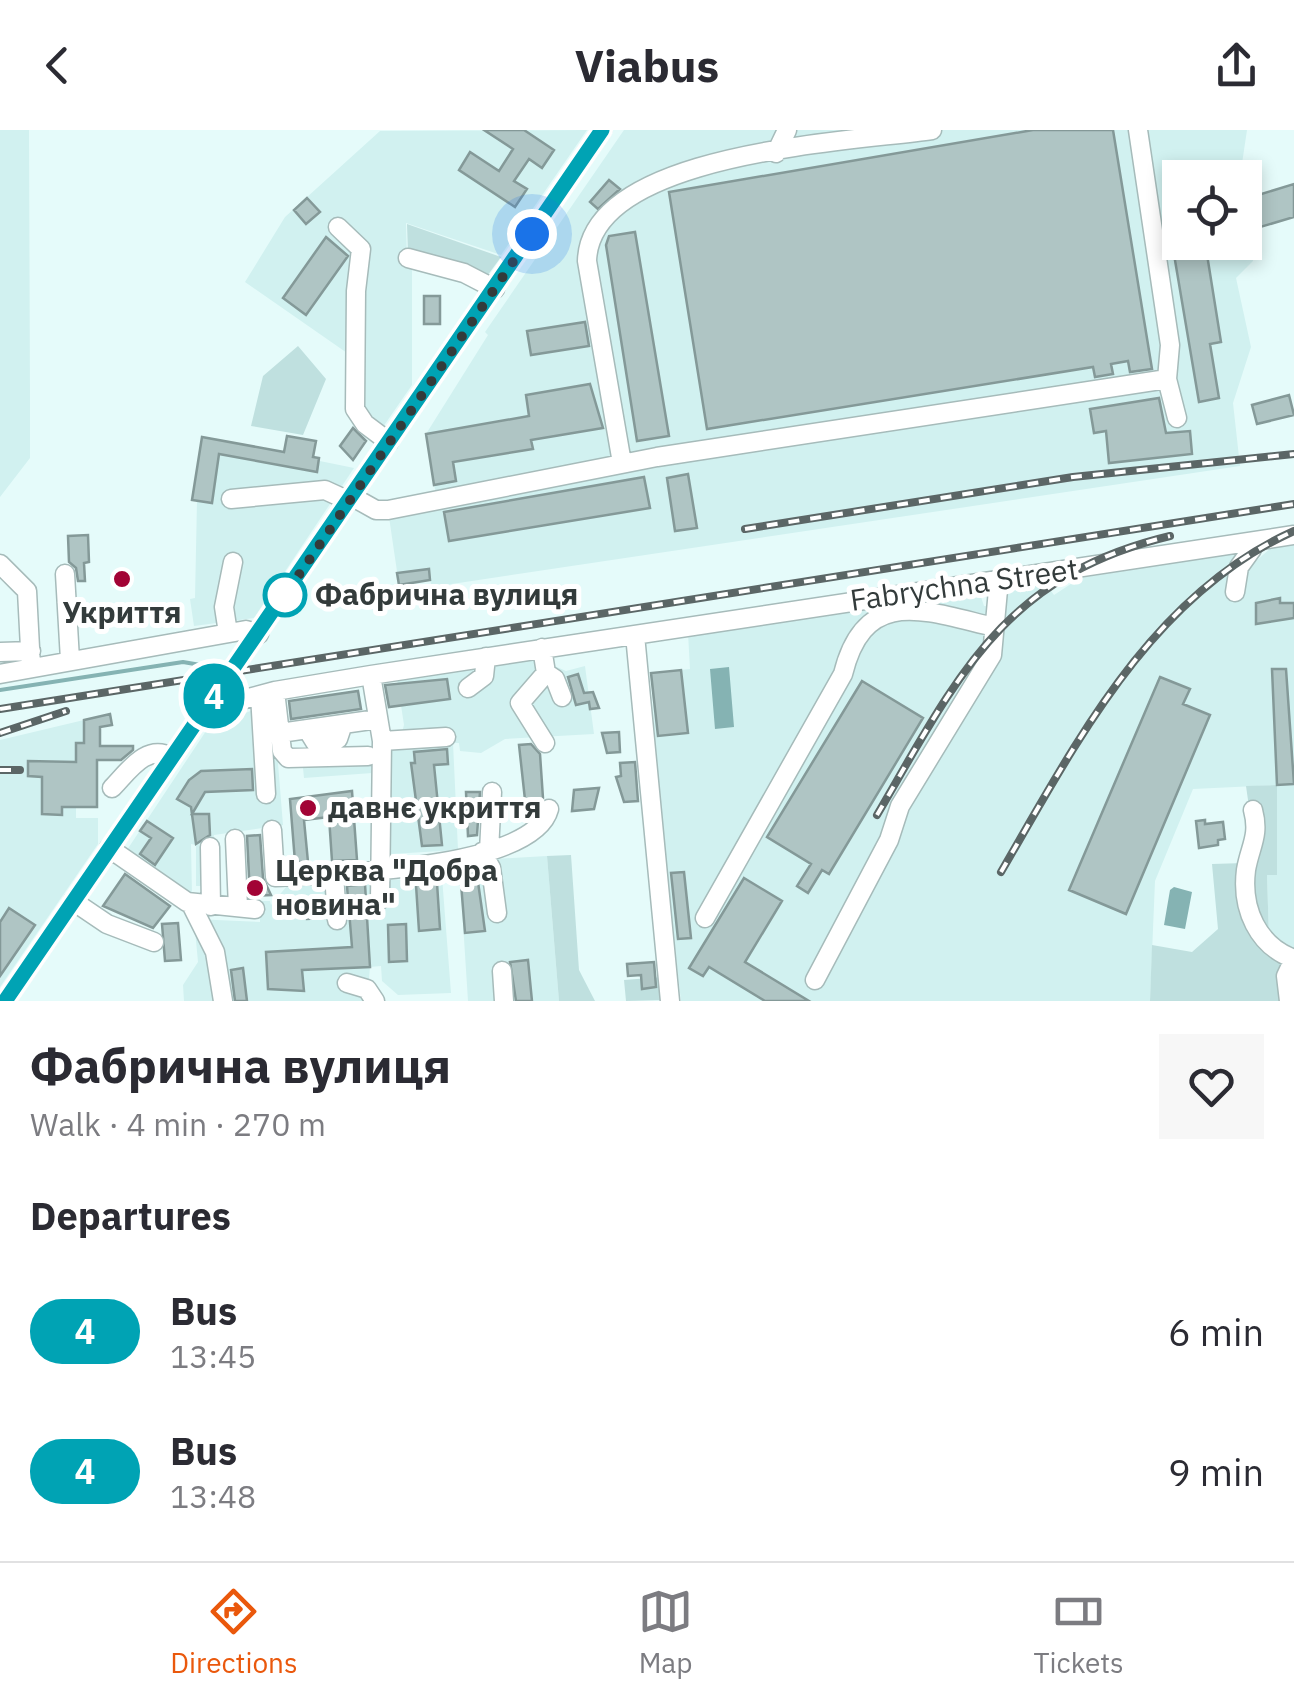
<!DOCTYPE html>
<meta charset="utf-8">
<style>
body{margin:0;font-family:"IBM Plex Sans",sans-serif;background:#f7f7f7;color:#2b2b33;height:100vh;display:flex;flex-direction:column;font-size:38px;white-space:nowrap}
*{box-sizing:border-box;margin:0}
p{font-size:32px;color:#7c7c81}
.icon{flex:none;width:55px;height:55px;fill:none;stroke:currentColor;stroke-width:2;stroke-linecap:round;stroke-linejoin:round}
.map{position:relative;height:871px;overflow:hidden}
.sheet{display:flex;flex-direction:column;background:#fff;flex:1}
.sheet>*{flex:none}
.badge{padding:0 20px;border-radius:32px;font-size:35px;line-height:65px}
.tools{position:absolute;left:1162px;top:30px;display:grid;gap:20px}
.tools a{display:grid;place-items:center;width:100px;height:100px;border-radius:0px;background:#fff;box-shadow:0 5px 15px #0003;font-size:50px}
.you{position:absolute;width:50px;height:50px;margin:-25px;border:8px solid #fff;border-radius:50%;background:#1a73e8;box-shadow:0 0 0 15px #1a73e833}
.map>.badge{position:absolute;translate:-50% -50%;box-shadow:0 0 0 5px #fff}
h2{padding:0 30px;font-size:38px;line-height:90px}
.round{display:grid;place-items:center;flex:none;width:105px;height:105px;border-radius:0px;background:#f7f7f7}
.head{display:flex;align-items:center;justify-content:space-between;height:170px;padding:0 30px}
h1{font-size:48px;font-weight:800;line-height:75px}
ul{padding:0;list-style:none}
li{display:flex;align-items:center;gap:30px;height:140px;padding:0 30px}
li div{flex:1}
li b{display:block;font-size:38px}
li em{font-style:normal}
li .badge{min-width:110px;font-weight:700;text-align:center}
header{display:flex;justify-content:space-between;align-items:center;height:130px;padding:0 30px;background:#fff;font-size:45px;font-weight:800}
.tab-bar{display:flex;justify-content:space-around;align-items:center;height:140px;border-top:2px solid #e1e1e2;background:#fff;font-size:28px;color:#7c7c81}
.tab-bar a{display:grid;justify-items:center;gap:5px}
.tab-bar .current{color:#ea580c}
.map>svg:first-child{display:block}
</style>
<header><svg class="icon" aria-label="back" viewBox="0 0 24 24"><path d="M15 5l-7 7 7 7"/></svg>Viabus<svg class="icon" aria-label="share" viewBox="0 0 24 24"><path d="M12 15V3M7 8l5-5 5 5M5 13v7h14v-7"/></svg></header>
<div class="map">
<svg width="1294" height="871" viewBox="0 0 1294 871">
<rect width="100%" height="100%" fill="#e5fbfa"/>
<path fill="#d1f1f0" d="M 0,0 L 29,0 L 30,272 L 30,328 L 0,367 Z
M 587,0 L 501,125 L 406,93 L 407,131 L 412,132 L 412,255 L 383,297 L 360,276 L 360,232 L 245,152 L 285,87 L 380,1 Z
M 624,0 L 1247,0 L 1240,47 L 1180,48 L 1180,112 L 1245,112 L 1245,101 L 1250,107 L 1253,131 L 1236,148 L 1251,217 L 1233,273 L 1240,336 L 432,457 L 430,450 L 399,455 L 389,387 L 438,378 L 426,304 L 488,205 L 485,202 Z
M 202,307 L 354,338 L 254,488 L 194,496 L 190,469 L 195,468 L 197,371 L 192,370 Z
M 1294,414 L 1294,817 L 1280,818 L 1269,808 L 1267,745 L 1277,744 L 1277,655 L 1193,659 L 1155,751 L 1150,871 L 681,871 L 659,680 L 651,543 L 690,539 L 688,503 L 980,464 L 984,476 L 1003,476 L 1011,458 L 1046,454 L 1054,465 L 1080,448 L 1242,422 L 1248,431 L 1256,431 L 1272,417 Z
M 536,528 L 566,541 L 585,536 L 594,604 L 505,609 L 481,623 L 460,621 L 459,613 L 453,613 L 458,720 L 391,724 L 390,622 L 398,617 L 404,595 L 397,549 Z
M 273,572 L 283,695 L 214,705 L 205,756 L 196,756 L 196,715 L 191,714 L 192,765 L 125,723 L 208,598 Z
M 84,590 L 84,613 L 76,614 L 76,688 L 98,688 L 98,714 L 0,857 L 0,610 Z
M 371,633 L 372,643 L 304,648 L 303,638 Z
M 547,726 L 559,871 L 468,871 L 459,731 Z
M 442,747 L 451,863 L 398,865 L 382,851 L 381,836 L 370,837 L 367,871 L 184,871 L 183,855 L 198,832 L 194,789 L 260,792 L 260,771 L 270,771 L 271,775 L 287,756 Z"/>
<path fill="#bfe0df" d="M 407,94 L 501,127 L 485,149 L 408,123 Z
M 298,216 L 326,249 L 303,305 L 251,296 L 263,246 Z
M 1277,655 L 1277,745 L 1267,745 L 1269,808 L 1280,817 L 1294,817 L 1294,823 C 1224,806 1263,725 1260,678 L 1249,677 L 1246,656 Z
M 571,725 L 579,840 L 595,871 L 559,871 L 547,726 Z
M 1244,733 L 1246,776 L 1284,831 L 1282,871 L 1150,871 L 1152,815 L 1192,822 L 1218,799 L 1212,734 Z
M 663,847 L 665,870 L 626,871 L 624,850 Z"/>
<path fill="#85b3b3" d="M 729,537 L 734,597 L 715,599 L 710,539 Z
M 1174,757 L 1192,762 L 1185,799 L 1164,795 L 1170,760 Z"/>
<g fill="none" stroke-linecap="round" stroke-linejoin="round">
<path stroke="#85b3b3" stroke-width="4" d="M 0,560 L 183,532 L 218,538"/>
</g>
<path fill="#afc5c4" stroke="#849998" stroke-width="2.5" d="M 484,0 L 524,0 L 554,20 L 542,38 L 529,29 L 514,51 L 527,59 L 515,77 L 459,40 L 470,22 L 499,41 L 513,19 Z
M 1033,0 L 1113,0 L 1152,239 L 1130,242 L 1128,231 L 1111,234 L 1113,244 L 1095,247 L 1093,237 L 707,299 L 669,62 Z
M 609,50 L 620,59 L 598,79 L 590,72 Z
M 1294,54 L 1294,87 L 1250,100 L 1245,69 Z
M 307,68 L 320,82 L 306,94 L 294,80 Z
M 1180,81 L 1180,112 L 1205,112 L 1221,212 L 1210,214 L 1219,268 L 1199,272 L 1167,83 Z
M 635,102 L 669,306 L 637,311 L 606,115 L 609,106 Z
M 326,107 L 348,126 L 306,185 L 283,168 Z
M 424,166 L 440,166 L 440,194 L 424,194 Z
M 585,192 L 589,216 L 531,225 L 527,201 Z
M 590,254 L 603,298 L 531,310 L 533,319 L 453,332 L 456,351 L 434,355 L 426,304 L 529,286 L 526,265 Z
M 1289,265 L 1294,285 L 1257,294 L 1252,275 Z
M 1159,268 L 1166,303 L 1190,301 L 1192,324 L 1109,333 L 1106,301 L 1094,303 L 1090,279 Z
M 353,298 L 366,311 L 353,330 L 340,316 Z
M 287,306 L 316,311 L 313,327 L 319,328 L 317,342 L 219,324 L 212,373 L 192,370 L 202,307 L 284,322 Z
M 688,344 L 697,398 L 675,401 L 667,348 Z
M 644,347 L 650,378 L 449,411 L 444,382 Z
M 88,405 L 89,432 L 84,433 L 85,451 L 78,451 L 76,438 L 69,432 L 68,406 Z
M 429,439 L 430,450 L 399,455 L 397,443 Z
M 1280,468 L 1280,473 L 1294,473 L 1294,488 L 1256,494 L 1256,473 Z
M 1272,539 L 1286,539 L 1294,654 L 1277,655 Z
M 681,540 L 688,603 L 658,606 L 651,543 Z
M 578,544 L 584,563 L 593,562 L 599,578 L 590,579 L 589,572 L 576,575 L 568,547 Z
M 1160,547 L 1190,559 L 1183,574 L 1210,585 L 1126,784 L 1069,760 Z
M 447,549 L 450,569 L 389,577 L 385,555 Z
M 862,551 L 923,588 L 829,744 L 822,740 L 808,763 L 797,756 L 811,734 L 767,707 Z
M 358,561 L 361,579 L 291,589 L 289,571 Z
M 110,584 L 112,595 L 100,597 L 100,616 L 133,616 L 133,620 L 121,630 L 97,630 L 97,677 L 62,677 L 62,685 L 42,684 L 42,647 L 28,646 L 28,631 L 76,632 L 76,613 L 84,613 L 84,590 Z
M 619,602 L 620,622 L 607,623 L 602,603 Z
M 531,614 L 540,624 L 543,668 L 527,688 L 519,615 Z
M 447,619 L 448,634 L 434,635 L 442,715 L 422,716 L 411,633 L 415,633 L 414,622 Z
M 635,632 L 638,671 L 624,672 L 616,647 L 621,646 L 620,633 Z
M 252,639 L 253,660 L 205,662 L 192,684 L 209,684 L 210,705 L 196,714 L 191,677 L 177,669 L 189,650 L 201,641 Z
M 599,658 L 594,679 L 572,681 L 574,660 Z
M 352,661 L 357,730 L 332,731 L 329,687 L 304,690 L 308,732 L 295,732 L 290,669 Z
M 466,662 L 480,662 L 477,705 L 468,706 Z
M 1205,690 L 1205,694 L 1223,692 L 1225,709 L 1218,710 L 1218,715 L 1199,718 L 1196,691 Z
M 147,691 L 173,708 L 155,735 L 140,724 L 151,708 L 140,701 Z
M 260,705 L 263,748 L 271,765 L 250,766 L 247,706 Z
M 476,738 L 485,801 L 465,803 L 460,741 Z
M 684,742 L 691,808 L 678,809 L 671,743 Z
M 125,744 L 170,776 L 153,798 L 103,776 Z
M 744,748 L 782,771 L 745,832 L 809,871 L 765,871 L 709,837 L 703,846 L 689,838 Z
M 437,753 L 440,799 L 419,801 L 416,755 Z
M 365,754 L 370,837 L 302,840 L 304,861 L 268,859 L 266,822 L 352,817 L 347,756 Z
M 323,768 L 324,788 L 307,789 L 306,769 Z
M 9,778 L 35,795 L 0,846 L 0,792 Z
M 178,793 L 181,830 L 165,831 L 162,794 Z
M 406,794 L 407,831 L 389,832 L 388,795 Z
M 528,830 L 532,871 L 516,871 L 510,832 Z
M 654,832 L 656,857 L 642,859 L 641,845 L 628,846 L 627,834 Z
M 243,838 L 247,871 L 235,871 L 231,840 Z"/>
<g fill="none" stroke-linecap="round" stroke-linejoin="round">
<g stroke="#a6bbba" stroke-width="21">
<path id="minor" d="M 776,23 L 787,0
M 338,97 L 361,119 L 356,161 L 355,279 L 365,294 L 389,312
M 408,128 L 464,143 L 495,159
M 1167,249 L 1177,288
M 622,333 L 587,131 C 590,22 851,12 932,0
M 351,366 L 376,380 L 388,380 L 657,327 L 1167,249 L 1170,215 L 1138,0
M 231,369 L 325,360 L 349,371
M 0,434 L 27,461 L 31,537
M 65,444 L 70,530
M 1235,462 L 1239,437 L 1252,419
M 228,503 L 224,477 L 233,432
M 635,505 L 670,871
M 542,518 L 546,543 L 520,573 L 545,613
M 0,522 L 31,521
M 546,543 L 555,549 L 562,567
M 0,544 L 246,500 L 259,504
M 371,545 L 382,611 L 380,770
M 468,558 L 484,546 L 486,527
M 275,561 L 282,621 L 288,628 L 368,626
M 260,565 L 266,664
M 207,579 L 275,561 L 371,545 L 1294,405
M 307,599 L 315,612 L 327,614 L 338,609 L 343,594
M 280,603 L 378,589
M 382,611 L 446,607
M 112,658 C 128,642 146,613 171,627
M 1253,680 C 1260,706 1250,716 1246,740 C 1241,779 1258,816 1294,829
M 272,700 L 275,747 C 331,744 533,740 549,679
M 235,709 L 238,777
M 210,717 L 211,776
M 109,718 L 187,772 L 255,779
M 489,721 L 492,662
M 482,722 L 491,738 L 497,783
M 334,743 L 337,790
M 73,771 L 107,794 L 154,812
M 191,774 L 215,822 L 223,871
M 705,788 L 843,544 C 865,455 925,481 994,497
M 502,841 L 504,871
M 815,850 L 889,710 L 900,676 L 992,525 L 999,449
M 347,853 L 367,859 L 375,871
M 5,871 L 602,0
M 1289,871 L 1286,846 L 1294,829"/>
</g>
<use href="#minor" stroke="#fff" stroke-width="18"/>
<g stroke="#5b6666" stroke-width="8">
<path id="rail" d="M 745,399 L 1073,347 L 1294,324
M 0,579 L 1294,374
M 0,603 L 66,581
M 0,640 L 20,640
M 877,685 C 956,550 1002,446 1170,406
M 1001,742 C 1076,613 1151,465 1294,401"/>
</g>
<use href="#rail" stroke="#fff" stroke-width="4" stroke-dasharray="11" stroke-linecap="butt"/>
</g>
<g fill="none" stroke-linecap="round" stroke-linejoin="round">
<g stroke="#fff" stroke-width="22">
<path id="line" d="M 5,871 L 602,0"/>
</g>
<use href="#line" stroke="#00a3b4" stroke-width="15"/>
<path stroke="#333b3b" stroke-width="10" stroke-dasharray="0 18" d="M 285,465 L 277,477 L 532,104"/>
</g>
<g fill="#a20335" stroke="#fff" stroke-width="4">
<circle cx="122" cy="449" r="10"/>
<circle cx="308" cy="678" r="10"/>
<circle cx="255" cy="758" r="10"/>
</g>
<circle fill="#fff" stroke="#00a3b4" stroke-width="5" cx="285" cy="465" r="20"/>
<g text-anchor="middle" stroke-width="10" stroke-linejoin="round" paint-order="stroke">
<g font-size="30" fill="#333b3b" stroke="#fff">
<text transform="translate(964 455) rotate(-8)" y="10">Fabrychna Street</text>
</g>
<g font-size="30" font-weight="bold" fill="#333b3b" stroke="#fff" text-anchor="start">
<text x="315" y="475">Фабрична вулиця</text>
</g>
<g font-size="30" font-weight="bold" fill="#333b3b" stroke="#fff" text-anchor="start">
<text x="122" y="493" text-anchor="middle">Укриття</text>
<text x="328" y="688">давнє укриття</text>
<text x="275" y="751">Церква "Добра<tspan x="275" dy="34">новина"</tspan></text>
</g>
</g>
</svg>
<div class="tools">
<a><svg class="icon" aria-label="locate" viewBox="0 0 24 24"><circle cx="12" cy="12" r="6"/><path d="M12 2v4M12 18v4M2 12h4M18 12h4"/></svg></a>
</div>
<div class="you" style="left:532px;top:104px"></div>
<b class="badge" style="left:214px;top:566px;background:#00a3b4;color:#fff">4</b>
</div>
<section class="sheet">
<div class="head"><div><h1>Фабрична вулиця</h1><p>Walk · 4 min · 270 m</p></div><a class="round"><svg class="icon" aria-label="heart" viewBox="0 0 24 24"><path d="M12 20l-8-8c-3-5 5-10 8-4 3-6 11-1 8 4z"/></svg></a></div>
<h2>Departures</h2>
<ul>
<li><span class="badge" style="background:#00a3b4;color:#fff">4</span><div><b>Bus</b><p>13:45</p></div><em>6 min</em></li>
<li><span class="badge" style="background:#00a3b4;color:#fff">4</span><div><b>Bus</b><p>13:48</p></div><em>9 min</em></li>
</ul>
</section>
<nav class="tab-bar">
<a class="current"><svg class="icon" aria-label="directions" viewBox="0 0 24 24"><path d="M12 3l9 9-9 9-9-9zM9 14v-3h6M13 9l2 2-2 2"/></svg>Directions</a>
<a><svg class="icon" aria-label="map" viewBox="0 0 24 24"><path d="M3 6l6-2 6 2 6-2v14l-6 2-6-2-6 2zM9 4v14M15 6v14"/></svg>Map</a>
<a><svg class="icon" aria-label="tickets" viewBox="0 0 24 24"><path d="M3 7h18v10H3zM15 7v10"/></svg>Tickets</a>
</nav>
